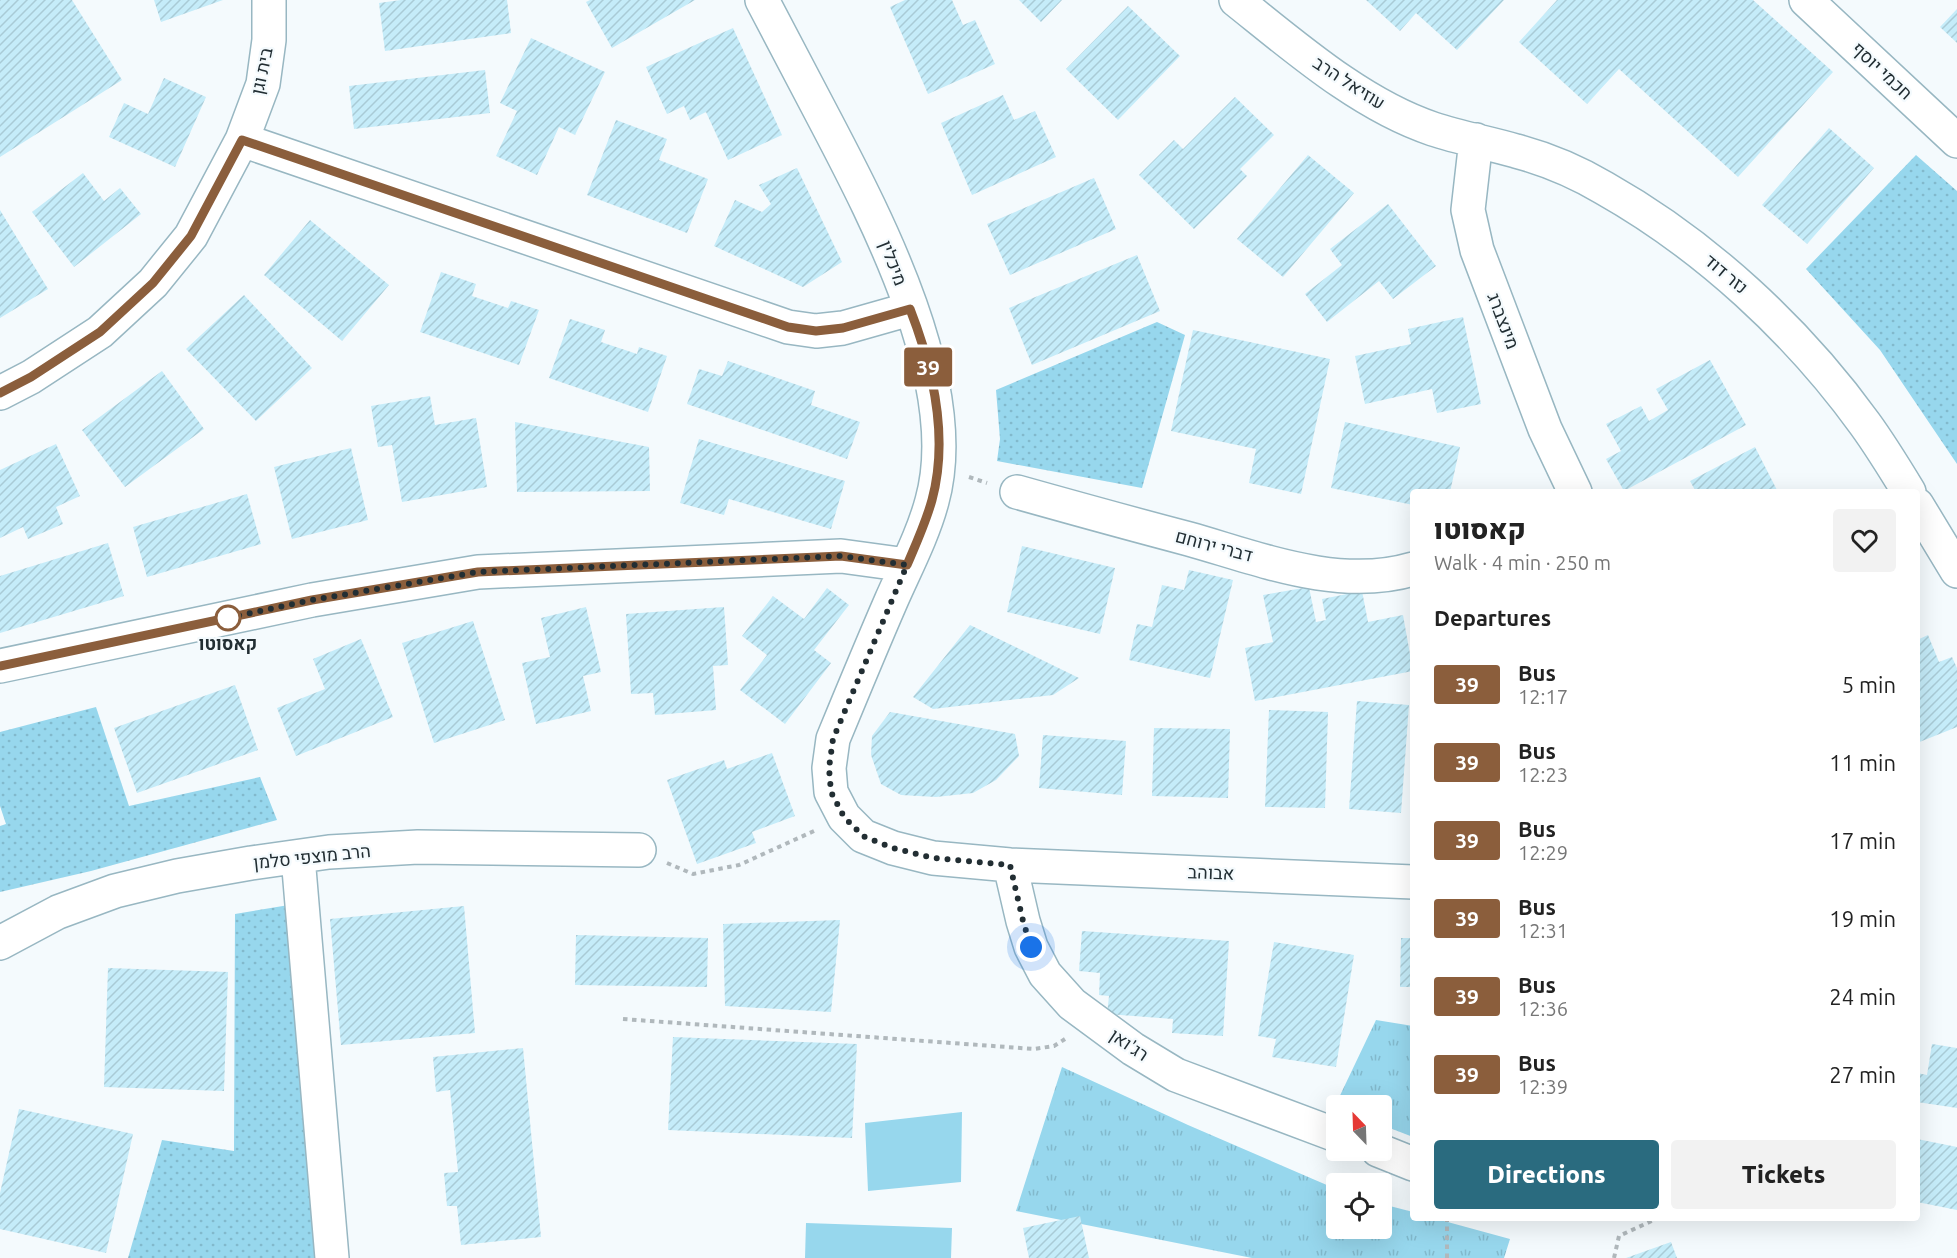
<!DOCTYPE html>
<meta charset="utf-8">
<style>
body{margin:0;font-family:Ubuntu,Heebo,sans-serif;background:#f2f2f2;color:#222;height:100vh;display:flex;flex-direction:column;font-size:22px;white-space:nowrap}
*{box-sizing:border-box;margin:0}
p{font-size:20px;color:#767676}
.icon{flex:none;width:33px;height:33px;fill:none;stroke:currentColor;stroke-width:2;stroke-linecap:round;stroke-linejoin:round}
.map{position:relative;flex:1;overflow:hidden}
.side{position:absolute;left:1410px;top:489px;width:510px;height:732px;display:flex;flex-direction:column;background:#fff;border-radius:6px;box-shadow:0 6px 24px #0002}
.side>*{flex:none}
.badge{padding:0 12px;border-radius:4px;font-size:21px;line-height:39px}
.needle{width:39px;rotate:337deg}
.fabs{position:absolute;left:1326px;top:1095px;display:grid;gap:12px}
.fabs a{display:grid;place-items:center;width:66px;height:66px;border-radius:6px;background:#fff;box-shadow:0 6px 24px #0002;font-size:30px}
.you{position:absolute;width:30px;height:30px;margin:-15px;border:4px solid #fff;border-radius:50%;background:#1a73e8;box-shadow:0 0 0 9px #1a73e833}
.map>.badge{position:absolute;translate:-50% -50%;box-shadow:0 0 0 3px #fff}
h2{padding:0 24px;font-size:22px;line-height:54px}
.round{display:grid;place-items:center;flex:none;width:63px;height:63px;border-radius:6px;background:#f2f2f2}
.head{display:flex;align-items:center;justify-content:space-between;height:102px;padding:0 24px}
h1{font-size:28px;font-weight:800;line-height:45px}
.primary-button{display:flex;gap:12px;margin-top:auto;padding:12px 24px}
.primary-button a{flex:1;height:69px;border-radius:6px;background:#2a6b7f;color:#fff;font-size:24px;font-weight:800;line-height:69px;text-align:center}
.primary-button a+a{background:#f2f2f2;color:#222}
ul{padding:0;list-style:none}
li{display:flex;align-items:center;gap:18px;height:78px;padding:0 24px}
li div{flex:1}
li b{display:block;font-size:22px}
li em{font-style:normal}
li .badge{min-width:66px;font-weight:700;text-align:center}
.map>svg:first-child{display:block}
</style>
<div class="map">
<svg width="1957" height="1258" viewBox="0 0 1957 1258">
<defs>
<pattern id="grass-tufts" width="24" height="20" patternUnits="userSpaceOnUse" patternTransform="scale(1.5)"><rect width="24" height="20" fill="#97d7ed"/><path d="M3 7l-1-3M5 7V3M7 7l1-3M15 17l-1-3M17 17v-4M19 17l1-3" fill="none" stroke="#82b9cc"/></pattern>
<pattern id="park-dots" width="8" height="8" patternUnits="userSpaceOnUse" patternTransform="scale(1.5)"><rect width="8" height="8" fill="#97d7ed"/><path d="M2 2h.1M6 6h.1" fill="none" stroke="#82b9cc" stroke-width="1.8" stroke-linecap="round"/></pattern>
<pattern id="building-hatch" width="6" height="6" patternUnits="userSpaceOnUse" patternTransform="scale(1.5)"><rect width="6" height="6" fill="#c5ecf9"/><path d="M-1 1l2-2M0 6l6-6M5 7l2-2" fill="none" stroke="#a9cbd6"/></pattern>
</defs>
<rect width="100%" height="100%" fill="#f4fafd"/>
<path fill="url(#grass-tufts)" d="M 1376,1020 L 1413,1026 L 1413,1137 L 1382,1125 L 1382,1106 L 1335,1106 Z
M 1062,1067 L 1188,1125 L 1336,1189 L 1336,1228 L 1382,1228 L 1382,1204 L 1413,1212 L 1413,1218 L 1433,1218 L 1510,1239 L 1504,1258 L 1252,1258 L 1016,1211 Z"/>
<path fill="url(#park-dots)" d="M 1916,155 L 1957,191 L 1957,464 L 1880,350 L 1806,269 Z
M 1157,322 L 1185,335 L 1142,488 L 997,461 L 1000,439 L 996,390 Z
M 96,707 L 129,806 L 260,777 L 277,820 L 91,871 L 0,892 L 0,826 L 6,824 L 0,806 L 0,732 Z
M 295,904 L 315,1258 L 128,1258 L 162,1140 L 234,1151 L 235,914 Z"/>
<path fill="#97d7ed" d="M 962,1112 L 961,1182 L 868,1191 L 865,1123 Z
M 806,1223 L 952,1228 L 951,1258 L 805,1258 Z"/>
<path fill="url(#building-hatch)" d="M 0,0 L 72,0 L 122,80 L 0,157 Z
M 154,0 L 223,0 L 161,22 Z
M 401,0 L 507,0 L 511,33 L 385,51 L 379,3 Z
M 590,0 L 695,0 L 612,48 L 586,2 Z
M 905,0 L 952,0 L 963,25 L 975,20 L 995,64 L 928,94 L 890,7 Z
M 1019,0 L 1062,0 L 1041,22 Z
M 1366,0 L 1504,0 L 1457,50 L 1416,13 L 1400,31 Z
M 1557,0 L 1753,0 L 1833,72 L 1738,177 L 1619,69 L 1587,104 L 1519,42 Z
M 1128,6 L 1180,56 L 1118,120 L 1066,69 Z
M 1957,9 L 1957,43 L 1940,27 Z
M 733,28 L 782,135 L 728,160 L 706,112 L 690,120 L 684,106 L 667,114 L 646,67 Z
M 531,38 L 605,72 L 575,135 L 559,127 L 537,175 L 496,156 L 517,111 L 500,103 Z
M 485,70 L 490,113 L 354,129 L 349,86 Z
M 164,78 L 206,97 L 175,167 L 109,137 L 124,103 L 148,114 Z
M 1003,95 L 1014,120 L 1035,111 L 1056,157 L 972,195 L 941,123 Z
M 1235,97 L 1274,135 L 1240,169 L 1247,176 L 1194,229 L 1139,175 L 1174,140 L 1183,149 Z
M 616,120 L 667,139 L 659,160 L 708,179 L 687,233 L 587,195 Z
M 1829,128 L 1874,168 L 1807,244 L 1762,205 Z
M 1308,155 L 1354,193 L 1283,277 L 1237,239 Z
M 797,168 L 842,262 L 803,287 L 714,246 L 735,200 L 762,212 L 771,204 L 759,185 Z
M 83,173 L 104,201 L 120,188 L 141,214 L 74,267 L 32,212 Z
M 1094,178 L 1116,229 L 1010,275 L 987,224 Z
M 1388,204 L 1436,266 L 1393,299 L 1379,281 L 1327,322 L 1305,294 L 1342,265 L 1330,249 Z
M 0,210 L 48,289 L 0,318 Z
M 310,220 L 389,285 L 342,341 L 264,275 Z
M 1137,255 L 1160,311 L 1032,365 L 1009,308 Z
M 441,272 L 476,284 L 472,296 L 508,308 L 511,301 L 539,310 L 519,365 L 420,332 Z
M 244,295 L 312,368 L 256,421 L 186,349 Z
M 1463,317 L 1481,404 L 1437,413 L 1432,389 L 1365,404 L 1355,356 L 1411,344 L 1408,329 Z
M 570,319 L 605,330 L 601,342 L 637,354 L 639,347 L 667,356 L 648,412 L 549,378 Z
M 1193,330 L 1330,359 L 1301,494 L 1249,483 L 1256,449 L 1171,431 Z
M 1710,360 L 1746,425 L 1624,491 L 1606,459 L 1621,451 L 1606,424 L 1641,406 L 1649,421 L 1668,410 L 1656,389 Z
M 728,361 L 815,391 L 811,405 L 860,422 L 847,459 L 687,404 L 699,369 L 722,376 Z
M 162,371 L 204,429 L 125,487 L 82,430 Z
M 430,396 L 435,425 L 476,418 L 487,487 L 402,502 L 392,445 L 378,447 L 371,406 Z
M 515,422 L 649,447 L 650,491 L 517,492 Z
M 1345,422 L 1460,447 L 1450,492 L 1413,492 L 1413,505 L 1331,488 Z
M 699,439 L 845,481 L 831,529 L 729,499 L 724,515 L 680,503 Z
M 56,444 L 80,496 L 56,507 L 63,524 L 28,539 L 23,527 L 0,538 L 0,470 Z
M 1755,447 L 1778,492 L 1696,492 L 1690,481 Z
M 351,448 L 368,520 L 292,539 L 274,467 Z
M 247,494 L 261,544 L 147,577 L 133,527 Z
M 108,543 L 124,596 L 0,633 L 0,576 Z
M 1022,546 L 1115,568 L 1100,634 L 1007,612 Z
M 1189,570 L 1233,580 L 1210,678 L 1129,660 L 1137,624 L 1152,627 L 1162,585 L 1184,590 Z
M 1309,587 L 1316,622 L 1326,620 L 1322,599 L 1362,591 L 1368,622 L 1403,615 L 1413,671 L 1255,701 L 1245,648 L 1273,642 L 1263,595 Z
M 827,588 L 849,605 L 814,650 L 831,663 L 785,724 L 740,690 L 767,655 L 742,636 L 773,596 L 804,619 Z
M 586,607 L 601,672 L 583,676 L 591,711 L 536,724 L 522,663 L 550,657 L 541,618 Z
M 724,607 L 728,665 L 713,666 L 716,710 L 655,715 L 653,693 L 631,694 L 626,614 Z
M 473,621 L 505,720 L 434,743 L 402,643 Z
M 970,625 L 1079,678 L 1053,695 L 933,709 L 913,697 Z
M 1928,635 L 1939,662 L 1952,657 L 1957,668 L 1957,727 L 1917,743 L 1917,640 Z
M 361,639 L 393,717 L 296,756 L 277,708 L 325,689 L 313,659 Z
M 235,685 L 258,750 L 137,793 L 114,728 Z
M 1357,701 L 1409,705 L 1401,813 L 1349,809 Z
M 1269,710 L 1328,712 L 1325,808 L 1265,807 Z
M 890,712 L 1015,734 L 1019,756 L 996,780 L 973,793 L 936,797 L 901,795 L 881,784 L 871,755 L 872,736 Z
M 1154,728 L 1230,729 L 1228,798 L 1152,796 Z
M 1043,735 L 1126,741 L 1122,795 L 1039,788 Z
M 772,753 L 795,816 L 752,832 L 756,843 L 697,864 L 667,780 L 724,760 L 727,769 Z
M 464,906 L 475,1033 L 341,1045 L 330,919 Z
M 840,920 L 831,1012 L 725,1006 L 723,924 Z
M 1082,931 L 1229,941 L 1223,1036 L 1172,1033 L 1173,1019 L 1107,1014 L 1109,996 L 1099,995 L 1100,973 L 1079,971 Z
M 576,935 L 708,938 L 707,987 L 575,985 Z
M 1401,938 L 1413,938 L 1413,987 L 1400,987 Z
M 1274,942 L 1354,955 L 1336,1067 L 1272,1057 L 1276,1039 L 1258,1036 Z
M 108,968 L 228,972 L 224,1091 L 104,1087 Z
M 673,1037 L 857,1044 L 852,1138 L 668,1130 Z
M 1932,1044 L 1957,1048 L 1957,1108 L 1917,1102 L 1917,1073 L 1927,1075 Z
M 523,1048 L 541,1237 L 461,1245 L 457,1206 L 447,1206 L 444,1173 L 458,1172 L 450,1090 L 436,1092 L 433,1057 Z
M 19,1109 L 133,1134 L 106,1253 L 0,1229 L 0,1193 Z
M 1917,1139 L 1957,1147 L 1957,1210 L 1917,1202 Z
M 1080,1216 L 1089,1258 L 1029,1258 L 1023,1228 Z
M 1671,1242 L 1677,1258 L 1626,1258 Z"/>
<g fill="none" stroke-linecap="round" stroke-linejoin="round">
<g stroke="#98b7c2" stroke-width="36">
<path id="minor" d="M 762,0 C 783,40 804,80 825,120 C 878,221 964,386 932,501 C 923,535 905,569 891,601 C 871,647 852,693 833,739 L 829,768 L 831,792 L 844,817 L 863,836 L 893,848 L 933,858 L 1010,865 L 1413,882
M 1236,0 C 1295,47 1361,105 1433,129 C 1460,138 1489,143 1516,151 C 1546,159 1577,172 1604,188 C 1705,245 1797,330 1865,424 C 1881,446 1895,469 1909,492
M 1806,0 L 1957,141
M 242,140 L 788,327 L 816,331 L 843,328 L 910,309
M 1476,140 L 1468,210 L 1477,250 L 1545,429 L 1575,492
M 0,393 L 31,377 L 100,332 L 153,283 L 191,236 L 242,140 L 263,84 L 269,40 L 269,0
M 1017,492 C 1074,508 1132,524 1189,539 C 1260,559 1339,591 1413,569
M 1917,505 L 1957,571
M 0,666 L 312,600 L 478,572 L 841,556 L 907,565
M 298,857 L 332,1258
M 1010,865 L 1023,921 L 1031,947 L 1045,974 L 1072,1004 L 1133,1049 L 1176,1075 L 1336,1135
M 0,943 L 58,912 L 115,891 L 177,876 L 251,863 L 329,852 L 418,847 L 639,850
M 1378,1150 L 1413,1164"/>
</g>
<path stroke="#b0b8bc" stroke-width="4" stroke-dasharray="4.5 4.5" stroke-linecap="butt" d="M 969,477 L 987,483
M 667,863 L 693,874 L 739,865 L 814,831
M 623,1019 L 1034,1049 L 1054,1046 L 1065,1039
M 1447,1258 L 1447,1218
M 1614,1258 L 1619,1236 L 1658,1218"/>
<use href="#minor" stroke="#fff" stroke-width="33"/>
</g>
<g fill="none" stroke-linecap="round" stroke-linejoin="round">
<g stroke="#fff" stroke-width="14">
<path id="line" d="M 0,393 L 31,377 L 100,332 L 153,283 L 191,236 L 242,140 L 788,327 L 816,331 L 843,328 L 910,309 C 933,368 949,437 932,500 C 926,522 916,544 907,565 L 841,556 L 478,572 L 312,600 L 0,666"/>
</g>
<use href="#line" stroke="#8b5e3c" stroke-width="9"/>
<path stroke="#222e33" stroke-width="6" stroke-dasharray="0 10.8" d="M 228,618 L 223,619 L 312,600 L 478,572 L 841,556 L 907,565 L 833,739 L 829,768 L 831,792 L 844,817 L 863,836 L 893,848 L 933,858 L 1010,865 L 1023,921 L 1031,947"/>
</g>
<circle fill="#fff" stroke="#8b5e3c" stroke-width="3" cx="228" cy="618" r="12"/>
<g text-anchor="middle" stroke-width="4.5" stroke-linejoin="round" paint-order="stroke">
<g font-size="18" fill="#222e33" stroke="#f4fafd">
<text transform="translate(262 71) rotate(-78)" y="6">בית וגן</text>
<text transform="translate(1882 71) rotate(43)" y="6">חכמי יוסף</text>
<text transform="translate(1349 83) rotate(33)" y="6">עוזיאל הרב</text>
<text transform="translate(893 263) rotate(69)" y="6">מיכלין</text>
<text transform="translate(1726 274) rotate(40)" y="6">נזר דוד</text>
<text transform="translate(1503 321) rotate(69)" y="6">מינצברג</text>
<text transform="translate(1214 546) rotate(15)" y="6">דברי ירוחם</text>
<text transform="translate(312 857) rotate(-6)" y="6">הרב מוצפי סלמן</text>
<text transform="translate(1211 873) rotate(2)" y="6">אבוהב</text>
<text transform="translate(1129 1045) rotate(34)" y="6">רג'ואן</text>
</g>
<g font-size="18" font-weight="bold" fill="#222e33" stroke="#f4fafd">
<text x="228" y="650">קאסוטו</text>
</g>
</g>
</svg>
<div class="fabs">
<a><svg class="needle" viewBox="-14 -14 28 28"><path d="M0-13l5 13h-10z" fill="#e53935"/><path d="M0 13l5-13h-10z" fill="#767676"/></svg></a>
<a><svg class="icon" aria-label="locate" viewBox="0 0 24 24"><circle cx="12" cy="12" r="6"/><path d="M12 2v4M12 18v4M2 12h4M18 12h4"/></svg></a>
</div>
<div class="you" style="left:1031px;top:947px"></div>
<b class="badge" style="left:928px;top:367px;background:#8b5e3c;color:#fff">39</b>
<section class="side">
<div class="head"><div><h1>קאסוטו</h1><p>Walk · 4 min · 250 m</p></div><a class="round"><svg class="icon" aria-label="heart" viewBox="0 0 24 24"><path d="M12 20l-8-8c-3-5 5-10 8-4 3-6 11-1 8 4z"/></svg></a></div>
<h2>Departures</h2>
<ul>
<li><span class="badge" style="background:#8b5e3c;color:#fff">39</span><div><b>Bus</b><p>12:17</p></div><em>5 min</em></li>
<li><span class="badge" style="background:#8b5e3c;color:#fff">39</span><div><b>Bus</b><p>12:23</p></div><em>11 min</em></li>
<li><span class="badge" style="background:#8b5e3c;color:#fff">39</span><div><b>Bus</b><p>12:29</p></div><em>17 min</em></li>
<li><span class="badge" style="background:#8b5e3c;color:#fff">39</span><div><b>Bus</b><p>12:31</p></div><em>19 min</em></li>
<li><span class="badge" style="background:#8b5e3c;color:#fff">39</span><div><b>Bus</b><p>12:36</p></div><em>24 min</em></li>
<li><span class="badge" style="background:#8b5e3c;color:#fff">39</span><div><b>Bus</b><p>12:39</p></div><em>27 min</em></li>
</ul>
<div class="primary-button"><a>Directions</a><a>Tickets</a></div>
</section>
</div>
